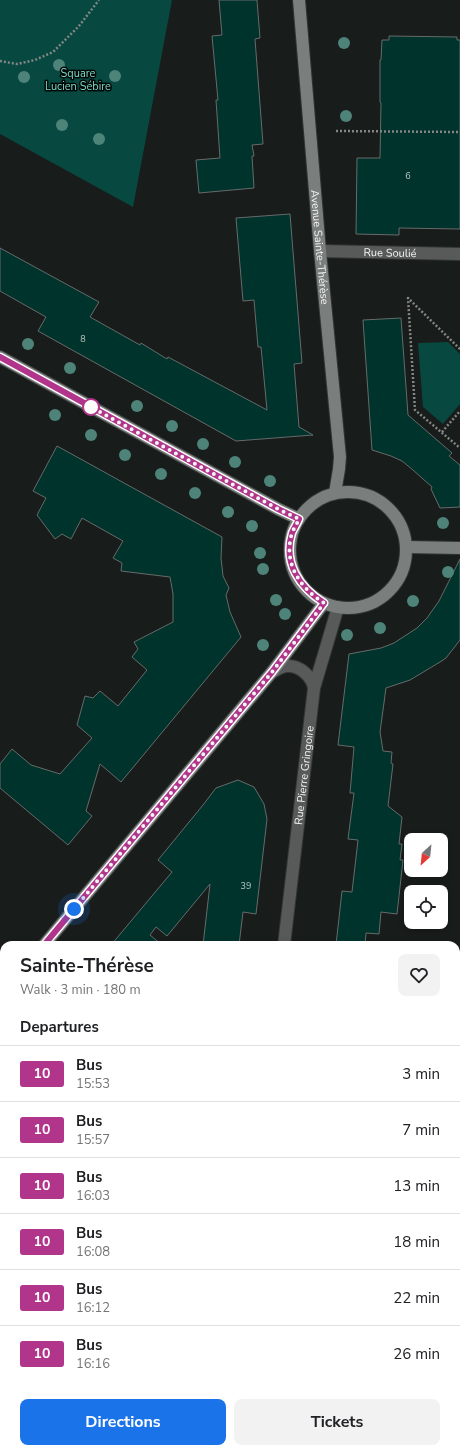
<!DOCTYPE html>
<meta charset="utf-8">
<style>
body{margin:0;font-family:"Nunito Sans",sans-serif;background:#f2f2f2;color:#202124;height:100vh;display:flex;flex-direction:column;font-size:15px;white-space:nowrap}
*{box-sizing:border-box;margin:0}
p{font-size:13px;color:#757577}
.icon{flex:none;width:22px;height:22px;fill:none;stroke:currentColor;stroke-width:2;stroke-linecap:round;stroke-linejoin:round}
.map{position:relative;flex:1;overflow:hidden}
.details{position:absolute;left:0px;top:941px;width:460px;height:512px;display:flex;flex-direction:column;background:#fff;border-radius:12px 12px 0 0;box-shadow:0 2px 6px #0003}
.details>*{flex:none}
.badge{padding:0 8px;border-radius:3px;font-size:14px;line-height:26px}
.needle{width:26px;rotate:207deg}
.fabs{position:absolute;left:404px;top:833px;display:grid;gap:8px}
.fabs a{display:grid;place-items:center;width:44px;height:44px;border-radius:8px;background:#fff;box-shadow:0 2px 6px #0003;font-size:20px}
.you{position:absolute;width:20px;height:20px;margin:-10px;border:3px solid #fff;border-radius:50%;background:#1a73e8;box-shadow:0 0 0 6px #1a73e833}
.map>.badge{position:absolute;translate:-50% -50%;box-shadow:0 0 0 2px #fff}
h2{padding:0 20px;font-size:15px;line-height:36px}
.round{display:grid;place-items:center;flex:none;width:42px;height:42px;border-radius:8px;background:#f2f2f2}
.summary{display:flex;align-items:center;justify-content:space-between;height:68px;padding:0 20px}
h1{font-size:19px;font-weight:700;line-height:30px}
.button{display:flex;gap:8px;margin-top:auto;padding:8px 20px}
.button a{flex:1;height:46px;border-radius:8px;background:#1a73e8;color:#fff;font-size:16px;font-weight:700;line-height:46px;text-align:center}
.button a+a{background:#f2f2f2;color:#202124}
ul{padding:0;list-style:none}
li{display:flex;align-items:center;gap:12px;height:56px;padding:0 20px;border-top:1px solid #e0e0e0}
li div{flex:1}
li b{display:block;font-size:15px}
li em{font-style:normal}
li .badge{min-width:44px;font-weight:700;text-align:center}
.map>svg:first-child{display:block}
</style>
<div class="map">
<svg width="460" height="1453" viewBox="0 0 460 1453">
<rect width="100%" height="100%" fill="#181c1b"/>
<path fill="#074940" d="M 0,0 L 172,0 L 133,207 L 0,134 Z
M 448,342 L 460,354 L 460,404 L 443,424 L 423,407 L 418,343 Z"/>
<path fill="#00332c" stroke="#666b6a" d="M 219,0 L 257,0 L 260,38 L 255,39 L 263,144 L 252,145 L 254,156 L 252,156 L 254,188 L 199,193 L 196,160 L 220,158 L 216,100 L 218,100 L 212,36 L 222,35 Z
M 389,36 L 457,37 L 457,40 L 460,40 L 460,229 L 399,228 L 399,235 L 356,234 L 357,158 L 380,158 L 381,103 L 380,102 L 380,60 L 381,60 L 382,40 L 389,40 Z
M 290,214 L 302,363 L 294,364 L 299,427 L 313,435 L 236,441 L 38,331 L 46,317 L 0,291 L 0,248 L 99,302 L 90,317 L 140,345 L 141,343 L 167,359 L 168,357 L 267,410 L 261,347 L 258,347 L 254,300 L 243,301 L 236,218 Z
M 401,318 L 408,415 L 452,453 L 449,456 L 460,465 L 460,507 L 440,508 L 431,489 L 432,487 L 413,470 L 402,461 L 391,456 L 372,450 L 363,320 Z
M 57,446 L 222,537 L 221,558 L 223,576 L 229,588 L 226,595 L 230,612 L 241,637 L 121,782 L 100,764 L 86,811 L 92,816 L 68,845 L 0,788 L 0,764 L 12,749 L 31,765 L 60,774 L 92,738 L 77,725 L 85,696 L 93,698 L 100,691 L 118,706 L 147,670 L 132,657 L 138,649 L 134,642 L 173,622 L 173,594 L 170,577 L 121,571 L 122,563 L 113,558 L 123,541 L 82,518 L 71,539 L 62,534 L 55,539 L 37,515 L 46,498 L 33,491 Z
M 460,559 L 460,640 L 446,658 L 440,662 L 410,680 L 386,688 L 380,732 L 383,751 L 392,752 L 391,763 L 393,764 L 388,806 L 402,817 L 399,844 L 402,844 L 400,860 L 403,860 L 397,914 L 381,912 L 379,934 L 366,933 L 365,945 L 336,945 L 342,891 L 352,892 L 358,840 L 348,839 L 354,793 L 350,793 L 354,747 L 338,745 L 349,654 L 381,648 L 394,643 L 417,628 L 427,618 L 439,601 Z
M 238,780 L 254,787 L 264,804 L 267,819 L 256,914 L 243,912 L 239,945 L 203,945 L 210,884 L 167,936 L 156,927 L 150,935 L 162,945 L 111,945 L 172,872 L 158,860 L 203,805 L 216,788 Z"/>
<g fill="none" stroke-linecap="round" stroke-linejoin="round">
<g stroke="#323635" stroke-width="14">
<path id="lane" d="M 272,672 C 277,670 282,666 287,666 C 300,665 312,677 314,688"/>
</g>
<g stroke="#323635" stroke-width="14">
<g id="street">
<path id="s1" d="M 320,251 L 460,254"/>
<path id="s2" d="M 284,945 L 314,688 L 338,607"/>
<path d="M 456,1127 L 460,1127"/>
<path d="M 0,1310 L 4,1312"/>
<path d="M 456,1418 L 460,1418"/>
<path d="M 223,1453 L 223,1449"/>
</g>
</g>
<g stroke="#323635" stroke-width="14">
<g id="secondary">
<path id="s3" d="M 299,0 L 320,251 L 340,457 L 339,469 L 335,493"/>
<path d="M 0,357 L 278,509 L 299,519"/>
<circle cx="348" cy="550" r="58"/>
<path d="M 406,547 L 460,548"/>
<path d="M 44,945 L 272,672 L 324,603"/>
<path d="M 0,998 L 4,994"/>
</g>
</g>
<path stroke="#838685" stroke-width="2.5" stroke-dasharray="2 2" stroke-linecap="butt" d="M 0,61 L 17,64 L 35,60 L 53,52 L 79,26 L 99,0
M 336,131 L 460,132
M 460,349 L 408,298 L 415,410 L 460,448
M 442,432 L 460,411"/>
<use href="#lane" stroke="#585a59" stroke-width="12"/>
<use href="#street" stroke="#585a59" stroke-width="12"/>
<use href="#secondary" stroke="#7a7e7d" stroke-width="12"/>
</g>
<g fill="#4d8379">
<circle cx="344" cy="43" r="6"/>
<circle cx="59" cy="65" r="6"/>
<circle cx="115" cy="76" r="6"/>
<circle cx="24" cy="77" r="6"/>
<circle cx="346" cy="116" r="6"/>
<circle cx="62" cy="125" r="6"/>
<circle cx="99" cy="139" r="6"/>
<circle cx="28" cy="344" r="6"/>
<circle cx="70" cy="368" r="6"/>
<circle cx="137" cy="406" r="6"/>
<circle cx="55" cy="415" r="6"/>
<circle cx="172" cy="426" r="6"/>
<circle cx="91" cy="435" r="6"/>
<circle cx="203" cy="444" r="6"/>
<circle cx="125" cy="455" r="6"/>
<circle cx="235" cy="462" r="6"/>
<circle cx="161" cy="474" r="6"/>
<circle cx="270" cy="481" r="6"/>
<circle cx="195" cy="493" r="6"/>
<circle cx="228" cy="512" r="6"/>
<circle cx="443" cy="523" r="6"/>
<circle cx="252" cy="526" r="6"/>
<circle cx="260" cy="553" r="6"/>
<circle cx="263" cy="569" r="6"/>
<circle cx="448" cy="572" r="6"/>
<circle cx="276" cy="600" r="6"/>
<circle cx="413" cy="601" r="6"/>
<circle cx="285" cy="614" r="6"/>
<circle cx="380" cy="628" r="6"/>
<circle cx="347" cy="635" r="6"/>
<circle cx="263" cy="645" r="6"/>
</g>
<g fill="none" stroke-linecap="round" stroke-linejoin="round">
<g stroke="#fff" stroke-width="9">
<path id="line" d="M 0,357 L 278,509 L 299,519 C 297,524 294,528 292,533 C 283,563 299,587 324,603 L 272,672 L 44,945"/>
</g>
<use href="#line" stroke="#b0358b" stroke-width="6"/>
<path stroke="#f2f5f4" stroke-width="4" stroke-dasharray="0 7.2" d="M 74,909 L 272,672 L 324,603 C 299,587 283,563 292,533 C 294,528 297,524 299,519 L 278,509 L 87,405 L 91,407"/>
</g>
<circle fill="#fff" stroke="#b0358b" stroke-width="2" cx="91" cy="407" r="8"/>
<g text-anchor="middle" stroke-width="3" stroke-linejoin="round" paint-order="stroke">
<g font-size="9" fill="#b6c4c2">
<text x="408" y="179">6</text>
<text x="83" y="342">8</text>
<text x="246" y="889">39</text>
</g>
<g font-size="11" fill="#78d8c6" stroke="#050606">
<text x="78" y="77">Square<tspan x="78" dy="13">Lucien Sébire</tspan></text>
</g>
<g font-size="11" fill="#f2f5f4" stroke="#050606">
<text dy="4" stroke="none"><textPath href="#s3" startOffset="248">Avenue Sainte-Thérèse</textPath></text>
<text dy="4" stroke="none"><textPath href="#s1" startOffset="70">Rue Soulié</textPath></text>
<text dy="4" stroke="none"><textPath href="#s2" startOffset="171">Rue Pierre Gringoire</textPath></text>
</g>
</g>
</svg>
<div class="fabs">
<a><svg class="needle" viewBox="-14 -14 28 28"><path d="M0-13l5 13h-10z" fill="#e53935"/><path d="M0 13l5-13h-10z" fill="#757577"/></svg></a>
<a><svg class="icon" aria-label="locate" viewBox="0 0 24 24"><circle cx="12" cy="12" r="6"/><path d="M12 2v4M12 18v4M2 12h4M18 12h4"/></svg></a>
</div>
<div class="you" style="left:74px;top:909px"></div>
<section class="details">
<div class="summary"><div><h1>Sainte-Thérèse</h1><p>Walk · 3 min · 180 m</p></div><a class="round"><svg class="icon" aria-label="heart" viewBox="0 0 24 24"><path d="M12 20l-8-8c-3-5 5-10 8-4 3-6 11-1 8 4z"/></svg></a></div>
<h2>Departures</h2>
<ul>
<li><span class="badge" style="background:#b0358b;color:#fff">10</span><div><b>Bus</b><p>15:53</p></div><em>3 min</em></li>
<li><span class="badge" style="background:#b0358b;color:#fff">10</span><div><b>Bus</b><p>15:57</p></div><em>7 min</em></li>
<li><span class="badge" style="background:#b0358b;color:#fff">10</span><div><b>Bus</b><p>16:03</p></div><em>13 min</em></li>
<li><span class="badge" style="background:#b0358b;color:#fff">10</span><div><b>Bus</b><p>16:08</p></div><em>18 min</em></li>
<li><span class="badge" style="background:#b0358b;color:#fff">10</span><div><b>Bus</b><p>16:12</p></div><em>22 min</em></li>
<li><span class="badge" style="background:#b0358b;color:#fff">10</span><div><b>Bus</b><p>16:16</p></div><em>26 min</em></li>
</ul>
<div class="button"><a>Directions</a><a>Tickets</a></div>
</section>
</div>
